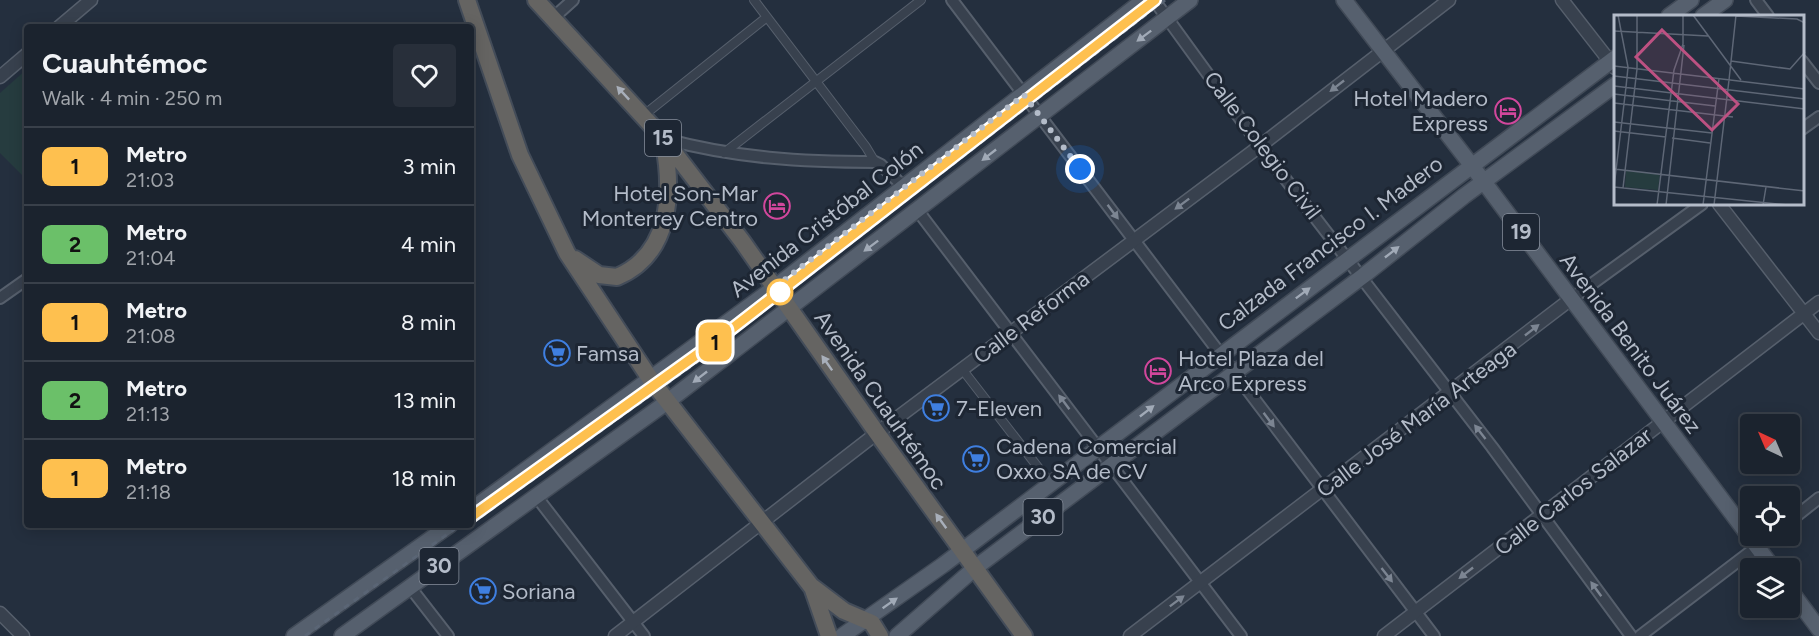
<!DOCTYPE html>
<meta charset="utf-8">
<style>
body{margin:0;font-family:Figtree,sans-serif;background:#282f3a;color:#f1f3f6;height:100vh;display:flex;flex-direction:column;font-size:22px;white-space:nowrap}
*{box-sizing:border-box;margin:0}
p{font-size:20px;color:#a0a4aa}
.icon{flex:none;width:33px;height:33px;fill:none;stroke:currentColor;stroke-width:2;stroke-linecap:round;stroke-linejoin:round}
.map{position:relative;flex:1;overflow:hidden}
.sheet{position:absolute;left:24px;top:24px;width:450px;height:504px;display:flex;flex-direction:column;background:#1b232e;border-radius:6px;box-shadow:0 3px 15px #0003,0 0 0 2px #39404a}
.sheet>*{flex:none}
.badge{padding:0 12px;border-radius:9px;font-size:21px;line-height:39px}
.needle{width:39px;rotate:316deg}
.fabs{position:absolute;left:1740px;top:414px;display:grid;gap:12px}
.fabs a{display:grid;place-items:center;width:60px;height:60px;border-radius:6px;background:#1b232e;box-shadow:0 3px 15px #0003,0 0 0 2px #39404a;font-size:30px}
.you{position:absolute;width:30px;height:30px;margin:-15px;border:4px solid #fff;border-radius:50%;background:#1a73e8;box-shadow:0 0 0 9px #1a73e833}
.map>.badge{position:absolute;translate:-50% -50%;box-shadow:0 0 0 3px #fff}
.round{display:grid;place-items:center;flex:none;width:63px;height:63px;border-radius:6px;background:#282f3a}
.headline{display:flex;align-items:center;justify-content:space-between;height:102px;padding:0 18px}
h1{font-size:28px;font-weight:700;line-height:45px}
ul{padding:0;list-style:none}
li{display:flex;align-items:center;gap:18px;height:78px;padding:0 18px;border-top:2px solid #39404a}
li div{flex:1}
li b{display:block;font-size:22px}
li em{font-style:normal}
li .badge{min-width:66px;font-weight:700;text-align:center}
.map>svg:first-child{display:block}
</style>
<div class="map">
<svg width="1819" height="636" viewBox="0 0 1819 636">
<rect width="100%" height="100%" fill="#242f3e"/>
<path fill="#263c3f" d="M 27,69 L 27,180 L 0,153 L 0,93 Z"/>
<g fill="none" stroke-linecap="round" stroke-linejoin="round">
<g stroke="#565f6c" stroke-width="10">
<path id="pedestrian" d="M 754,0 L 866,147 L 875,162
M 644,115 L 767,17
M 724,153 L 921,0
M 962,369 L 1051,484"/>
</g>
<g stroke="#565f6c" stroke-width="14">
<path id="minor" d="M 952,0 L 1434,636
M 1154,0 L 1260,146 L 1492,447 L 1631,636
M 1756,0 L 1768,16
M 553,18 L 573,0
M 1802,61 L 1819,83
M 1802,129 L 1819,117
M 665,139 C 735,158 803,162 875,162 L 881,165 L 905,188
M 918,211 L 1241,636
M 0,298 L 27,279
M 1571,299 L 1702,204
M 536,496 L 644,636
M 1790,521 L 1819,498
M 410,587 L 448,636
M 1640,636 L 1771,536"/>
</g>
<g stroke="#565f6c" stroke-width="15">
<path id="tertiary" d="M 1562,0 L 1615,68
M 59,27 L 91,0
M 0,77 L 27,54
M 1719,204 L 1819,333
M 0,613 L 23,636
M 615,636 L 877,433 L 1260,146 L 1449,0
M 1130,636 L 1571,299
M 1384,636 L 1819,302"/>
</g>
<g stroke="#414a57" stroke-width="18">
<path id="primary" d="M 1344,0 L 1466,158 L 1773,568
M 1669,16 L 1691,0
M 1703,16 L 1725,0
M 471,510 L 774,288 L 1144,0
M 1790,590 L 1819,629
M 294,636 L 450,525
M 342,636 L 667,402 L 1190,0
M 842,636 L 943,565 L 1615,58
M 897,636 L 975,568 L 1363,276 L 1464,196 L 1615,85"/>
</g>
<g stroke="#434c59" stroke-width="20">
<path id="trunk" d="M 467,0 L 520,155 L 567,253 L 651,380 L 811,586 L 844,611 L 872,623 L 880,636
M 536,0 L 663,138 L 742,241 L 877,433 L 1024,636
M 575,259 L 599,275 L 617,277 C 671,254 673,193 664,144
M 812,587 L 829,636"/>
</g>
<use href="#pedestrian" stroke="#38414e" stroke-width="8"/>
<use href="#minor" stroke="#38414e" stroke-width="10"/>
<use href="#tertiary" stroke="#38414e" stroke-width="12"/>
<use href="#primary" stroke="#56606e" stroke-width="15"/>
<use href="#trunk" stroke="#656462" stroke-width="16"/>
<path stroke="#5a6575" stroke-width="3" stroke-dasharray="6 6" stroke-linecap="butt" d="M 471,524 L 704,357 L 1165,0
M 305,636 L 460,525"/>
</g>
<defs><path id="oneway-solid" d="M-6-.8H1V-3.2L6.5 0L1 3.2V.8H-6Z" transform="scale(1.5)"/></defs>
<g fill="#a1aab7">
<use href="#oneway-solid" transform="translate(1144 36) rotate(143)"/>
<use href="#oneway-solid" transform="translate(989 155) rotate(142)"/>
<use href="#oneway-solid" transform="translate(871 246) rotate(143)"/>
<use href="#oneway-solid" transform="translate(1392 252) rotate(-38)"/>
<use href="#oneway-solid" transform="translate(1303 293) rotate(-37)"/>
<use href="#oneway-solid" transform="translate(700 377) rotate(142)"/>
<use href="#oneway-solid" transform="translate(1147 411) rotate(-38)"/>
<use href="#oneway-solid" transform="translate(890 603) rotate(-35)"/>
</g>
<g fill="#7c8592">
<use href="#oneway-solid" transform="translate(1337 86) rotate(142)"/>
<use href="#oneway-solid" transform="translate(1182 204) rotate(143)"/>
<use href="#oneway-solid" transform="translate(1113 212) rotate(53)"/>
<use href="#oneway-solid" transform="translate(1532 330) rotate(-38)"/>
<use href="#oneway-solid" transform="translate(1064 402) rotate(-127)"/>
<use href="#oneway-solid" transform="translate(1269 420) rotate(53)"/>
<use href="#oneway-solid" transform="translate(1480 432) rotate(-128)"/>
<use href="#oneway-solid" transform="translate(1466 573) rotate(142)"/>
<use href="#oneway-solid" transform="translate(1387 575) rotate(52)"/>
<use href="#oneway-solid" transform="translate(1596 589) rotate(-126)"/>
<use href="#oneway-solid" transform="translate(1177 601) rotate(-37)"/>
</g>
<g fill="#a8afba">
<use href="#oneway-solid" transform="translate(623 93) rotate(-133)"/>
<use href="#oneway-solid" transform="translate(827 363) rotate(-125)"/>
<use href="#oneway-solid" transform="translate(941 521) rotate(-126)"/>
</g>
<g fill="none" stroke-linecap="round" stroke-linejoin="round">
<g stroke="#fff" stroke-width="14">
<path id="line" d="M 471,517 L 720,338 L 1155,0"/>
</g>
<use href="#line" stroke="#fec04f" stroke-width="9"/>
<path stroke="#b4bcc9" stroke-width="6" stroke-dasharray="0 10.8" d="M 780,292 L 774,288 L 1024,95 L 1080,169"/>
</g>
<defs>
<g id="hotel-ring" transform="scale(1.35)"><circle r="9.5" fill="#1d2633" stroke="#d1479c" stroke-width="1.5"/><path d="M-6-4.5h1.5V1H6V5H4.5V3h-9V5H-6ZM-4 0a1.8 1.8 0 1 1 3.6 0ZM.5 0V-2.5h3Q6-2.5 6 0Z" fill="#d1479c"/></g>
<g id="supermarket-ring" transform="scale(1.35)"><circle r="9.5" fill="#1d2633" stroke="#3f7fe0" stroke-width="1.5"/><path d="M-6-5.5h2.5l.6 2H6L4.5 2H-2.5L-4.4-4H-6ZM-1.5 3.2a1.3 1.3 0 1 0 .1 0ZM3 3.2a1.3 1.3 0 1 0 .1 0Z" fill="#3f7fe0"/></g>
</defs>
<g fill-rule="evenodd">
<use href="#hotel-ring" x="1508" y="111"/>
<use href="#hotel-ring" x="777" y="206"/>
<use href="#supermarket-ring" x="557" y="353"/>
<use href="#hotel-ring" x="1158" y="371"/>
<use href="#supermarket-ring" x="936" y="408"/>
<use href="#supermarket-ring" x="976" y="459"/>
<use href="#supermarket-ring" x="483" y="591"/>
</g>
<circle fill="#fff" stroke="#fec04f" stroke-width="3" cx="780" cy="292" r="12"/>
<g text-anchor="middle" stroke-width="6" stroke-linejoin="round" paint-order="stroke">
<g fill="#1d2633" stroke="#878f9c" stroke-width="1.5">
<rect x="645" y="120" width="36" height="36" rx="4.5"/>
<rect x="1503" y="214" width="36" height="36" rx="4.5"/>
<rect x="1023.5" y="499" width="39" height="36" rx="4.5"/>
<rect x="419.5" y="548" width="39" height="36" rx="4.5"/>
</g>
<g font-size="21" font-weight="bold" fill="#b4bcc9">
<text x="663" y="145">15</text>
<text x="1521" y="239">19</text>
<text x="1043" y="524">30</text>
<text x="439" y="573">30</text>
</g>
<g font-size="22" fill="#b4bcc9" stroke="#1d2633" text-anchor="start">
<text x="1488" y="106" text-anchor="end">Hotel Madero<tspan x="1488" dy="25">Express</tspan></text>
<text x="758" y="201" text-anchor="end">Hotel Son-Mar<tspan x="758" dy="25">Monterrey Centro</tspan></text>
<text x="576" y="361">Famsa</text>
<text x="1178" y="366">Hotel Plaza del<tspan x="1178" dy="25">Arco Express</tspan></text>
<text x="956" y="416">7-Eleven</text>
<text x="996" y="454">Cadena Comercial<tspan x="996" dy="25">Oxxo SA de CV</tspan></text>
<text x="502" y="599">Soriana</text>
</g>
<g font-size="22" fill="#b4bcc9" stroke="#1d2633">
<text transform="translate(1263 145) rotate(53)" y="8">Calle Colegio Civil</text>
<text transform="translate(826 219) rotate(-38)" y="8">Avenida Cristóbal Colón</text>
<text transform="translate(1330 243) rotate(-37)" y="8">Calzada Francisco I. Madero</text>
<text transform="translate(1031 317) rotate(-37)" y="8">Calle Reforma</text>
<text transform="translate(1631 343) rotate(53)" y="8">Avenida Benito Juárez</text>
<text transform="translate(881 400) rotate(55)" y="8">Avenida Cuauhtémoc</text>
<text transform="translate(1416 419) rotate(-37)" y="8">Calle José María Arteaga</text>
<text transform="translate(1573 491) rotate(-38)" y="8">Calle Carlos Salazar</text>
</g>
</g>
<g transform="translate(1614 15)">
<rect width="190" height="190" fill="#242f3e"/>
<path d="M 12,156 L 46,159 L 44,175 L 11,172 Z" fill="#263c3f"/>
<path fill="none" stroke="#5e6776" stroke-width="1.5" d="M 4,0 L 14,52 L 12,72M 79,0 L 127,65M 122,1 L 183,4 L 191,8M 0,16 L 94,21M 117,46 L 176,54 L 191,37M 0,51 L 191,74M 0,61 L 191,84M 115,65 L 122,0M 0,71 L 191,94M 0,79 L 101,91M 0,88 L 119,102M 0,107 L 98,118M 0,116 L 52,122M 58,123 L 96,128M 0,154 L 191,176M 0,172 L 12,72M 0,172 L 174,190M 9,173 L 23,54 L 23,0M 43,190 L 60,55 L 69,29 L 69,0M 52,190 L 70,30M 89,190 L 105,63M 100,190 L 115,65M 149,190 L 152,172"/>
<path fill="#bd5182" fill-opacity="0.15" stroke="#bd5182" stroke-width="3" d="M 48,15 L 124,89 L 98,115 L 22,42 Z"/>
<rect width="190" height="190" fill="none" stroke="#b4bcc9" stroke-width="3"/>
</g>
</svg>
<div class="fabs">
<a><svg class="needle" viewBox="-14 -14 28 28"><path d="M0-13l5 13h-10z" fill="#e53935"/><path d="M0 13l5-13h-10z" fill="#a0a4aa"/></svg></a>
<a><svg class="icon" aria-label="locate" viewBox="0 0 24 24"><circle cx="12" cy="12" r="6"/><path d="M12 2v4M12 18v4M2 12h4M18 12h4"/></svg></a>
<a><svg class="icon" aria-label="layers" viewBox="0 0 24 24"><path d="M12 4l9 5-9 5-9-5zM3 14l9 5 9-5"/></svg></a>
</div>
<div class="you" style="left:1080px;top:169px"></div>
<b class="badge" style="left:715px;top:342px;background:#fec04f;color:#111">1</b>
<section class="sheet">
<div class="headline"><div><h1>Cuauhtémoc</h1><p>Walk · 4 min · 250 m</p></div><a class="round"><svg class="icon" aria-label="heart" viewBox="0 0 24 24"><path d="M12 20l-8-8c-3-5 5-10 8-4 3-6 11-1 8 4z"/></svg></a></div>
<ul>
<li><span class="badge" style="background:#fec04f;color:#111">1</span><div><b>Metro</b><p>21:03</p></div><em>3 min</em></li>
<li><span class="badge" style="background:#6bc069;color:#111">2</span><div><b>Metro</b><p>21:04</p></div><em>4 min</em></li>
<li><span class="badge" style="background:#fec04f;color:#111">1</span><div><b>Metro</b><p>21:08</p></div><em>8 min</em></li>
<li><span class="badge" style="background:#6bc069;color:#111">2</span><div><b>Metro</b><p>21:13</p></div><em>13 min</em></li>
<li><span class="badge" style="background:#fec04f;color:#111">1</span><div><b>Metro</b><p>21:18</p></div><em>18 min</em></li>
</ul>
</section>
</div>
